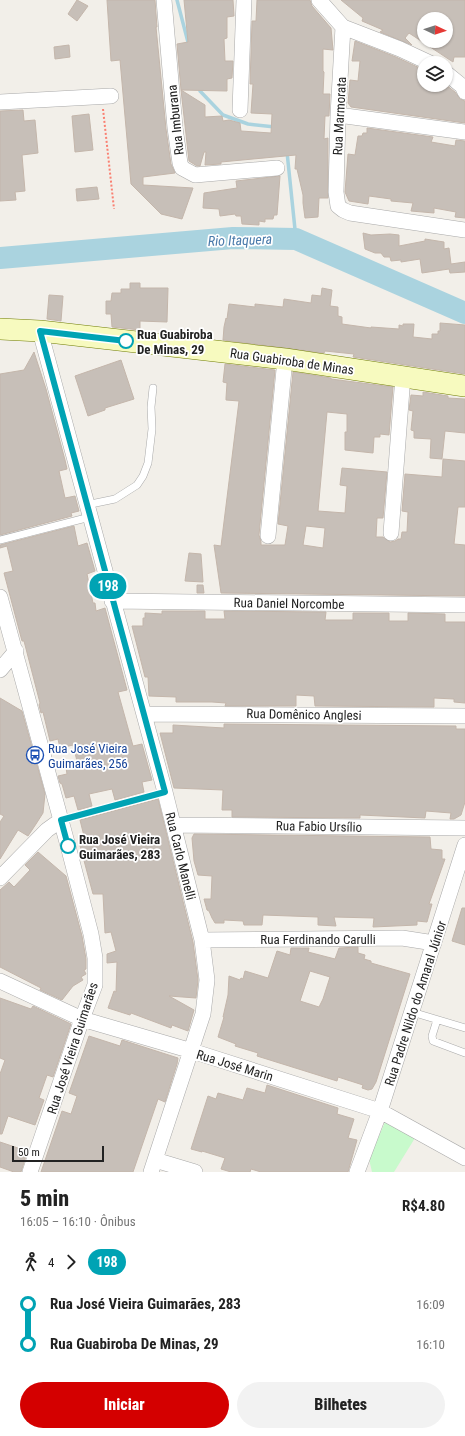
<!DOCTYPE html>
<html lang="pt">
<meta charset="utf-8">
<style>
body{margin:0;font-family:"Roboto Condensed",sans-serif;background:#f2f2f2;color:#222;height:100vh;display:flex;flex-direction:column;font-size:15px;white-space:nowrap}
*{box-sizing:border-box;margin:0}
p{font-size:13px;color:#767676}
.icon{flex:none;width:22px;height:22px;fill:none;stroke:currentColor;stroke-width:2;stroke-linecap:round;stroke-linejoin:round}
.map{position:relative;height:1172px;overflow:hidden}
.side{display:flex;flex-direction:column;background:#fff;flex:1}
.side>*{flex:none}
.badge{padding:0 8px;border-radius:13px;font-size:14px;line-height:26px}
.needle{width:26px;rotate:94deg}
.tools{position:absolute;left:417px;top:12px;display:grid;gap:8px}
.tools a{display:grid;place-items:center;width:36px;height:36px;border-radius:50%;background:#fff;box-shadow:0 1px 3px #0004;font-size:20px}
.scale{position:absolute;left:12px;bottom:10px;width:92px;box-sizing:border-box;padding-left:4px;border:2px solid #222;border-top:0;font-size:11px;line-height:14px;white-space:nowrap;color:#222;-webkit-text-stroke:3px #fff;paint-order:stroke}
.map>.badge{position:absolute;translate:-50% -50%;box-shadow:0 0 0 2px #fff}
.legs{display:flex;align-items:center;gap:6px;height:44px;padding:0 20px;font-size:13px}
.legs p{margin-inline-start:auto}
.head{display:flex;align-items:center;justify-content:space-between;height:68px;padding:0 20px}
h1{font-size:22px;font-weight:800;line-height:30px}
.cta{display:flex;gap:8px;margin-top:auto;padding:8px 20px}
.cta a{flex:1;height:46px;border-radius:24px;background:#d40000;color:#fff;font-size:16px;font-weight:800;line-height:46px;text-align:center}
.cta a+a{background:#f2f2f2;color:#222}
ul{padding:0 20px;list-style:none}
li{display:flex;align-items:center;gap:14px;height:40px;font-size:15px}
li i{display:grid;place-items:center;width:6px;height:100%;margin:0 5px;background:currentColor}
li i::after{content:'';width:10px;height:10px;margin:-5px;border:3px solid;border-radius:50%;background:#fff}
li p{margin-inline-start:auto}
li:first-child i{background:linear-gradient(#0000 50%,currentColor 0)}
li:last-child i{background:linear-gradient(currentColor 50%,#0000 0)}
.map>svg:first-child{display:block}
</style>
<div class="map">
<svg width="465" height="1172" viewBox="0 0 465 1172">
<rect width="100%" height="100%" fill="#f2efe9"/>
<path fill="#c8facc" d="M 385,1122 L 415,1138 L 394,1172 L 372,1172 L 369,1159 Z"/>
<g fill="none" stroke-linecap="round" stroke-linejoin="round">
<path stroke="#aad3df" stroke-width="3.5" d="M 177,0 L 189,46
M 199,86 L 200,91 L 223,115 L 248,124 L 275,127
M 287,152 L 296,239"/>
<path stroke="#aad3df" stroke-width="22" d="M 0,258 L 233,238 L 296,239 L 465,313"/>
</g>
<path fill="#c7bfb8" stroke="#c4b6ab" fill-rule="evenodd" d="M 77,0 L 88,6 L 77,21 L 68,14 Z
M 107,0 L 155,0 L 157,27 L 156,27 L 166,129 L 171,164 L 175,173 L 143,177 L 143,185 L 193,188 L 182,219 L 161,214 L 131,184 L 120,60 L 111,61 Z
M 184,0 L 233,0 L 234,16 L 227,17 L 227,38 L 224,39 L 225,61 L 233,61 L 232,78 L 227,79 L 227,91 L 181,90 L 177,44 L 188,42 Z
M 257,0 L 310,0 L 312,6 L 331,28 L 333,50 L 323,49 L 323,71 L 324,72 L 323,94 L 330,94 L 329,116 L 325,116 L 324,139 L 328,138 L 328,198 L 319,198 L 318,217 L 305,218 L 303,203 L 303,195 L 297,169 L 295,169 L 296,155 L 221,162 L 221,164 L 205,165 L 206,152 L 204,152 L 200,166 L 197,166 L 189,161 L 181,90 L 205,105 L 205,117 L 222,116 L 223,121 L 229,120 L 240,123 L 241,131 L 271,133 L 272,114 L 251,113 L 253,84 L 250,84 L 252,21 L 256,21 Z
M 341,0 L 465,0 L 465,57 L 454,57 L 453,62 L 409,33 L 405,38 L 412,45 L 380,32 L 383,30 L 362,21 L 363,18 ZM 424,17 L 446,17 L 446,41 L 424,41 Z
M 355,41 L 396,57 L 424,70 L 424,85 L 446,85 L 455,92 L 460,99 L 465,101 L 465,123 L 351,107 L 348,103 L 350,80 L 358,81 L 360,61 L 352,61 Z
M 69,45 L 70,57 L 55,59 L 54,47 Z
M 23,110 L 24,121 L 35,120 L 38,153 L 22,155 L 25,191 L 15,192 L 16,200 L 0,201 L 0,111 Z
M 89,114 L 93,150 L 75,152 L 72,116 Z
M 367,128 L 433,137 L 431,142 L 455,146 L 456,140 L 465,141 L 465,218 L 455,217 L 456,212 L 434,208 L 434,213 L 411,211 L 413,203 L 391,201 L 391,199 L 369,196 L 368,204 L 349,201 L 345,192 L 348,154 L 355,155 L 358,136 L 362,136 L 363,133 L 367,133 Z
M 280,176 L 277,215 L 274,215 L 273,219 L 265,219 L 265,222 L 259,221 L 259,225 L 242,224 L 241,216 L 236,216 L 235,214 L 220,216 L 219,209 L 203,208 L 204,193 L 237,188 L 236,181 Z
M 97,187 L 99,199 L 77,201 L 76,189 Z
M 363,233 L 371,235 L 390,234 L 399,235 L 399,246 L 425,241 L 425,239 L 444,242 L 444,249 L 449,248 L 451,264 L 465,262 L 465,272 L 450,273 L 449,269 L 422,273 L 420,259 L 401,262 L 401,260 L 391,261 L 390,257 L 384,257 L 381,253 L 375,253 L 365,249 Z
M 130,283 L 140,283 L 140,288 L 168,288 L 167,322 L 140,321 L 140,330 L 112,327 L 111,314 L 106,314 L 106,301 L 111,301 L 112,293 L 121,293 L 121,289 L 130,289 Z
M 322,288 L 332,290 L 330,306 L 338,307 L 338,316 L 342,317 L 342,324 L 371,328 L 371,327 L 399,329 L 399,325 L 403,326 L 403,324 L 414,324 L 413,337 L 432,339 L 432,334 L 438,334 L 438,331 L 440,331 L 440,323 L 465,325 L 465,374 L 353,357 L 354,354 L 325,351 L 324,353 L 223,340 L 224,327 L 226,318 L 227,319 L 229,304 L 255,307 L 255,304 L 283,307 L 284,299 L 311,303 L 312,295 L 321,296 Z
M 49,295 L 63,296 L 61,321 L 47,319 Z
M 34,352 L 46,389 L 65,460 L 67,469 L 59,471 L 65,498 L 75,496 L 79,511 L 71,513 L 72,516 L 0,535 L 0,374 L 24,370 Z
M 121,360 L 134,399 L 105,408 L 105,410 L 88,416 L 75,376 Z
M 225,364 L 275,370 L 259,535 L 261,542 L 261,545 L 285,545 L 288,526 L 278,524 L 293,372 L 331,378 L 331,379 L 393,387 L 389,435 L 380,434 L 380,437 L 374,437 L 373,453 L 345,450 L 345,432 L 347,432 L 347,414 L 327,412 L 318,511 L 345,513 L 347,486 L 340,485 L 342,468 L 387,472 L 383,518 L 377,518 L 376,537 L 383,537 L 390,542 L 395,541 L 398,539 L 401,539 L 402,532 L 407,532 L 408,512 L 402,511 L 405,474 L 442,477 L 443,459 L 465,461 L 465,507 L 458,507 L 454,544 L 465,545 L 465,596 L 221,593 L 214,545 L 221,546 L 239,401 L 226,400 L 226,398 L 227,383 L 223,382 ZM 306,526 L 325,528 L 323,548 L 303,545 Z
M 423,392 L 448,396 L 448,398 L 465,399 L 465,433 L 445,431 L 442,459 L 430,458 L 431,439 L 414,438 L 414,431 L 411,430 L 413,411 L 409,410 L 411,395 L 423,396 Z
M 74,526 L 78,546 L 87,543 L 95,571 L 87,574 L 93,603 L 95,603 L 96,611 L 105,608 L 127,690 L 118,692 L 133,746 L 142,744 L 152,780 L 142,782 L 144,792 L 115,800 L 112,789 L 89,794 L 92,806 L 78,810 L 74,796 L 66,798 L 62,784 L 60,783 L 58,776 L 67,774 L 66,768 L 78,765 L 73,745 L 60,748 L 58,739 L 50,741 L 43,712 L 41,713 L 39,705 L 40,703 L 24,641 L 22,641 L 4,573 L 13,571 L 7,546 L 0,548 L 0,545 Z
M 189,553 L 201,554 L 203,582 L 185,581 Z
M 197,585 L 203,585 L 204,593 L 197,593 Z
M 162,611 L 205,611 L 205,619 L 225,619 L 224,611 L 326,612 L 325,620 L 353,620 L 353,613 L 389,613 L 389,621 L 408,621 L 408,613 L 445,614 L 445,622 L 465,622 L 465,703 L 454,702 L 454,699 L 434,698 L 434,707 L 315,706 L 314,696 L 296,695 L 296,706 L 225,706 L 226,703 L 212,702 L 176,702 L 176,697 L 149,696 L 148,677 L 145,677 L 132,626 L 143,626 L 143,618 L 145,618 L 145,613 L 162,614 Z
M 0,698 L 22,711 L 45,794 L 43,813 L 36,824 L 28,836 L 18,830 L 0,859 L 0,822 L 4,816 L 0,814 Z
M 224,724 L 456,726 L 456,729 L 465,729 L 465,802 L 461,815 L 454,819 L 450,819 L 451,813 L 426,811 L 425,818 L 360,815 L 360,818 L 232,817 L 232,810 L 222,810 L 223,790 L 174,788 L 160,733 L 173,733 L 173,725 L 224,728 Z
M 158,799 L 193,942 L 198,980 L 196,998 L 169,996 L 194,1010 L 188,1031 L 172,1025 L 171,1028 L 131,1013 L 130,1015 L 108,1008 L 114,991 L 116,992 L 117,962 L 107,963 L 107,954 L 116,951 L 111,932 L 105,933 L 103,894 L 93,894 L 79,842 L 85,840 L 80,820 Z
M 194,834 L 430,837 L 431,849 L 442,850 L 442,859 L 445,859 L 429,904 L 432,904 L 427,922 L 417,921 L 417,925 L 373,927 L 374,918 L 334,917 L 336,926 L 318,925 L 318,917 L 263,915 L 262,925 L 244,925 L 243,921 L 224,920 L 224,923 L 215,923 L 212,918 L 209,911 L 207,910 L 204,899 L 211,899 L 212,876 L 198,875 L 194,861 L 192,838 Z
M 38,852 L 66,876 L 82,936 L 86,959 L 86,969 L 84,970 L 86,974 L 81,977 L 83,980 L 73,986 L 62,1000 L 40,990 L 41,988 L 0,967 L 0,890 L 9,882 L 14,887 L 30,870 L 25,865 Z
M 462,908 L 465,908 L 465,945 L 452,941 Z
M 358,947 L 358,953 L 365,955 L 364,959 L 371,961 L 371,963 L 410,974 L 376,1082 L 372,1089 L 368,1090 L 362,1088 L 363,1085 L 338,1077 L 337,1081 L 257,1056 L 258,1053 L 235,1046 L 236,1044 L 218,1037 L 224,1017 L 223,1017 L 228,995 L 229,976 L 240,980 L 241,978 L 243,979 L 245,971 L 268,978 L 277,951 L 290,955 L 291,948 L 309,948 L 308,952 L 335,959 L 339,948 ZM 310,971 L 330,977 L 323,999 L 319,1007 L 300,1001 Z
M 0,998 L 31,1009 L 33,1006 L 71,1024 L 53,1077 L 47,1075 L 39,1098 L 44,1100 L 35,1125 L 8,1116 L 2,1134 L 0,1134 L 0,1074 L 5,1060 L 0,1058 Z
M 89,1036 L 120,1046 L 122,1040 L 178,1058 L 177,1064 L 165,1102 L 158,1099 L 133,1172 L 41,1172 L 62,1111 L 71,1114 L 77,1096 L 69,1093 Z
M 267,1085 L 338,1108 L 337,1114 L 354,1119 L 348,1138 L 357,1140 L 348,1172 L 261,1172 L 251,1169 L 250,1172 L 231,1172 L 221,1169 L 225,1158 L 202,1151 L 202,1152 L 191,1149 L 208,1096 L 216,1099 L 218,1093 L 243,1100 L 247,1088 L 265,1093 Z
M 0,1142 L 21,1149 L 19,1153 L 26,1156 L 21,1172 L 14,1172 L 0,1167 Z"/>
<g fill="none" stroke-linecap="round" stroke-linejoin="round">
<g stroke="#a9a9a9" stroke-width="8">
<path id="lane" d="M 86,505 L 115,499 L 137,485 L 143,476 L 148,463 L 152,429 L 151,407 L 153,388
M 0,540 L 90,517
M 61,820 L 165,792
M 412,1012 L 465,1028
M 437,1020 L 432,1036 L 433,1041 L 465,1053"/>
</g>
<g stroke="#a9a9a9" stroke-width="16">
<path id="street" d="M 164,0 L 175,128 L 180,163 L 182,168 L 195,175 L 277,168
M 319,0 L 343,27 L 400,49 L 430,63
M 343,27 L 338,115 L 336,192 L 338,206 L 343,210 L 350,213 L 465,230
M 446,73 L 462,86 L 465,92
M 0,102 L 111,96
M 240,110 L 244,0
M 338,115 L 465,132
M 40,331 L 165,792 L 202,940 L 207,980 L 203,1014 L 151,1172
M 391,533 L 403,376
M 268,536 L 285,359
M 0,597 L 68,846 L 91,934 L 95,958 L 95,985 L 82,1019 L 30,1172
M 112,601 L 465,605
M 0,670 L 16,651
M 144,714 L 465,716
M 174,825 L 465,828
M 0,878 L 47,830 L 61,820
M 202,940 L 402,938 L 434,943
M 0,981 L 82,1019 L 192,1051 L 380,1111 L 465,1158
M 155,1160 L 195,1172
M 357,1172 L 380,1111 L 465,845"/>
</g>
<g stroke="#707d05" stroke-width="22">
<path id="secondary" d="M 0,329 L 40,331 L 285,359 L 465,386"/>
</g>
<path stroke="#fa8072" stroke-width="2" stroke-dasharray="2 2" stroke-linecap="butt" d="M 103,109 L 114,209"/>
<use href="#lane" stroke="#fff" stroke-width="7"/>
<use href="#street" stroke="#fff" stroke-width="15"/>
<use href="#secondary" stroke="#f7fabf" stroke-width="21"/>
</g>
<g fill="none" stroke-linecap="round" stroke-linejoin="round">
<g stroke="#fff" stroke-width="9">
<path id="line-1" d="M 68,846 L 61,820 L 165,792 L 40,331 L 126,341"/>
</g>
<use href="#line-1" stroke="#00a3b4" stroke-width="6"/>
</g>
<defs>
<g id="bus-ring" transform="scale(0.9)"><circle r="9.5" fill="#fff" stroke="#1a4fb4" stroke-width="1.5"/><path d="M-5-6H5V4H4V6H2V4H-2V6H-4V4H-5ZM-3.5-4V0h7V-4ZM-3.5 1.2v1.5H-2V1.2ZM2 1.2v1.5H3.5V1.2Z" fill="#1a4fb4"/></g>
</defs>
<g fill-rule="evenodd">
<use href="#bus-ring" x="35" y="755"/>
</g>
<g fill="#fff" stroke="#00a3b4" stroke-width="2">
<circle cx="126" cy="341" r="7"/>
<circle cx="68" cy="846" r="7"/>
</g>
<g text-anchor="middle" stroke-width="3.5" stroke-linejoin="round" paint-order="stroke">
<g font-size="13" fill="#222" stroke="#fff">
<text transform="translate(339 116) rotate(-87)" y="5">Rua Marmorata</text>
<text transform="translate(175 120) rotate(-96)" y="5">Rua Imburana</text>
<text transform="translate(292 361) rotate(8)" y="5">Rua Guabiroba de Minas</text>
<text transform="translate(289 603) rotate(1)" y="5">Rua Daniel Norcombe</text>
<text transform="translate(304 714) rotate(1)" y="5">Rua Domênico Anglesi</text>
<text transform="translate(319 826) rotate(1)" y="5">Rua Fabio Ursílio</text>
<text transform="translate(181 856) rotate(76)" y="5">Rua Carlo Manelli</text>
<text x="318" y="944">Rua Ferdinando Carulli</text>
<text transform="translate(415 1003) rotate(-72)" y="5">Rua Padre Nildo do Amaral Júnior</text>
<text transform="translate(72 1048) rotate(-72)" y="5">Rua José Vieira Guimarães</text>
<text transform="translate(235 1065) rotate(17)" y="5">Rua José Marin</text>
</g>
<g font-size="13" font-weight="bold" fill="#222" stroke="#fff" text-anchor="start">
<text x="137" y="339">Rua Guabiroba<tspan x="137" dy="15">De Minas, 29</tspan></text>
<text x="79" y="844">Rua José Vieira<tspan x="79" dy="15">Guimarães, 283</tspan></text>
</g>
<g font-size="13" fill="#164399" stroke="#fff" text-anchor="start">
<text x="48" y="753">Rua José Vieira<tspan x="48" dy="15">Guimarães, 256</tspan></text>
</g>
<g font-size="14" font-style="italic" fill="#4a7aab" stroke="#fff">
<text transform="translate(240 240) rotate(-2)" y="5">Rio Itaquera</text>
</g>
</g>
</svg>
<div class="tools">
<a><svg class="needle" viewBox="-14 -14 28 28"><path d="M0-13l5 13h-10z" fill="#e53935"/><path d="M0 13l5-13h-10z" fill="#767676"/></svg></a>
<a><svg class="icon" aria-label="layers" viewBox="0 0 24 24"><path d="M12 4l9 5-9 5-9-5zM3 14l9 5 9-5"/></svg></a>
</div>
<div class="scale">50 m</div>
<b class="badge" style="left:108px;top:586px;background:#00a3b4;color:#fff">198</b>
</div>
<section class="side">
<div class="head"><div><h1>5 min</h1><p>16:05 – 16:10 · Ônibus</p></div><b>R$4.80</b></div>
<div class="legs"><svg class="icon" aria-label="walk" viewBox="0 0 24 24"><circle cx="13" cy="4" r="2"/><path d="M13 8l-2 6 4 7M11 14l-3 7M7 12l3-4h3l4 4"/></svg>4<svg class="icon" aria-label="forward" viewBox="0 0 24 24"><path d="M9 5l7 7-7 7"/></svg><b class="badge" style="background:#00a3b4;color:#fff">198</b></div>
<ul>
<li><i style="color:#00a3b4"></i><b>Rua José Vieira Guimarães, 283</b><p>16:09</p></li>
<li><i style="color:#00a3b4"></i><b>Rua Guabiroba De Minas, 29</b><p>16:10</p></li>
</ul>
<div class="cta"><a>Iniciar</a><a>Bilhetes</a></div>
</section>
